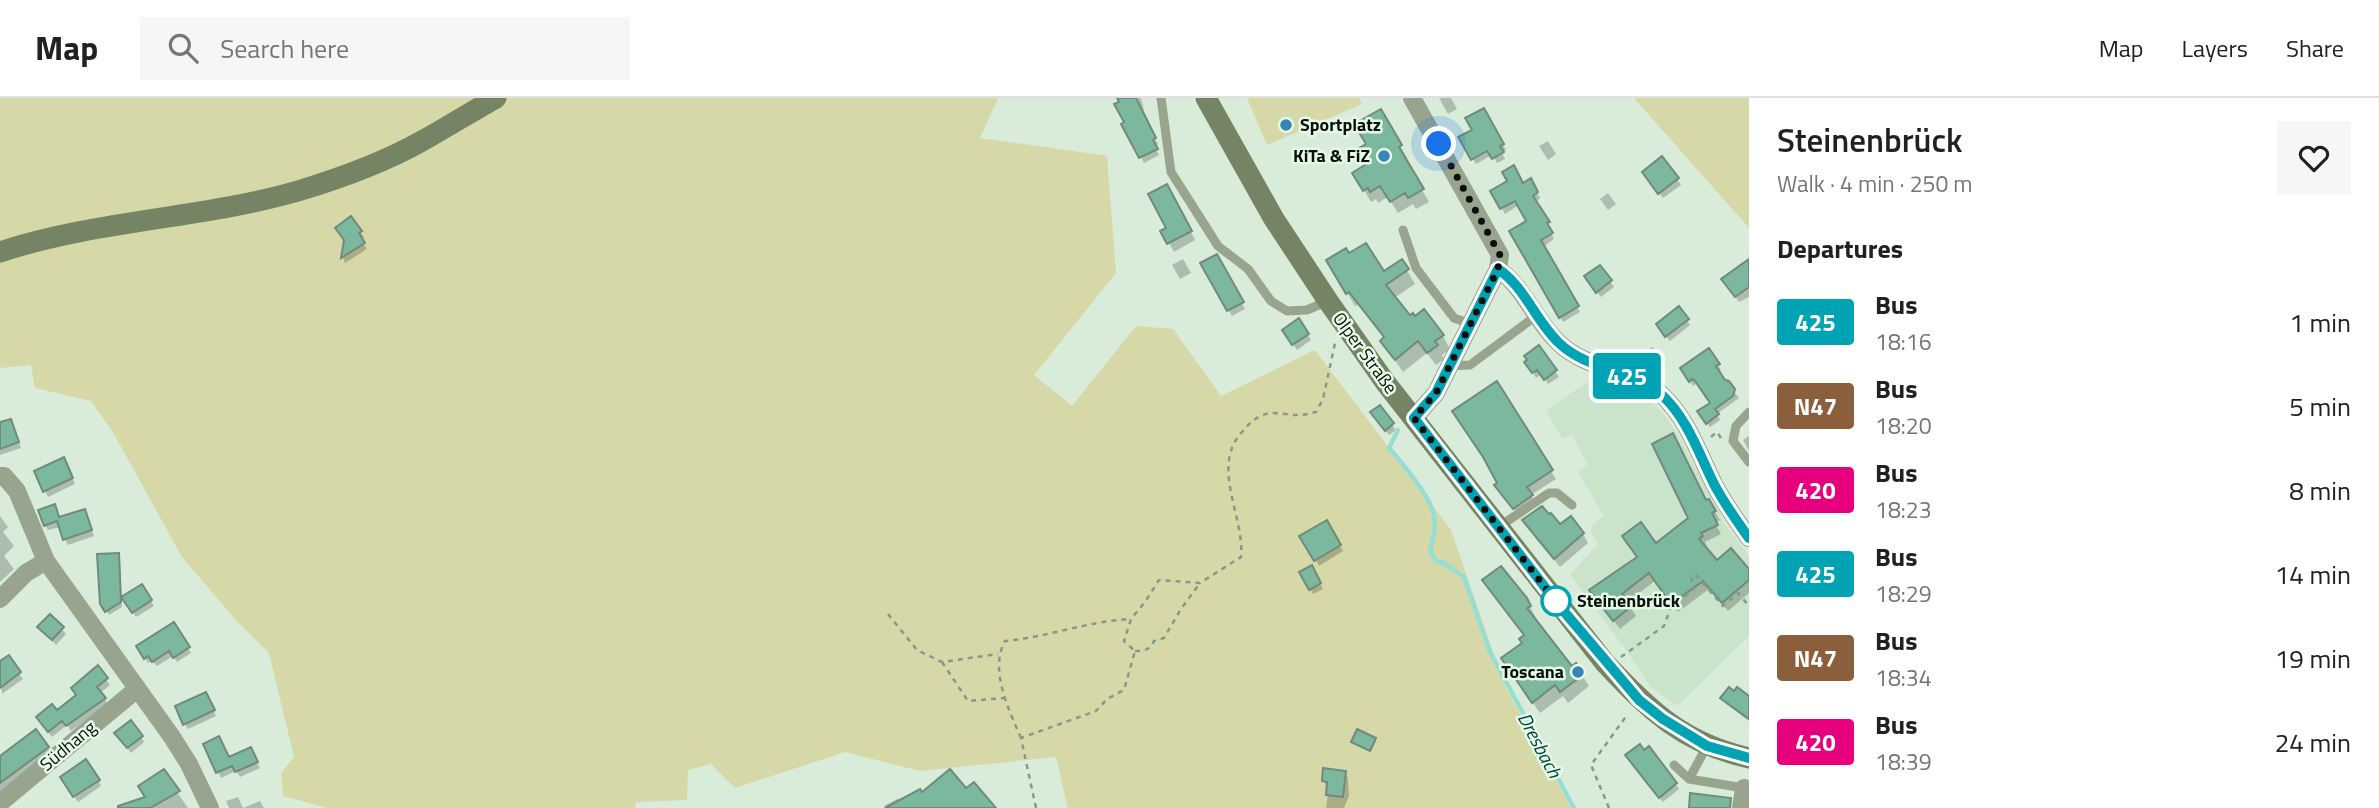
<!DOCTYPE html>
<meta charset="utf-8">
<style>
body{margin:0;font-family:"Titillium Web",sans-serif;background:#f6f6f6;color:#202124;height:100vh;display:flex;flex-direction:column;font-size:26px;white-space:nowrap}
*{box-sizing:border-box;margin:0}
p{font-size:23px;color:#757577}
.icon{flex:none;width:38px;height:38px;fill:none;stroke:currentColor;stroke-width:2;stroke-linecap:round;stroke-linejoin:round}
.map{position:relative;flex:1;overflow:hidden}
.details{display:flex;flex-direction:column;background:#fff;width:630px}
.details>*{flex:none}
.badge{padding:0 14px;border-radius:5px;font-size:24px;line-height:46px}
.you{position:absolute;width:35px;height:35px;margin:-18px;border:5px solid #fff;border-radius:50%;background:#1a73e8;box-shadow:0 0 0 10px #1a73e833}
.map>.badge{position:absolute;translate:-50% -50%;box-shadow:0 0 0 4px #fff}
h2{padding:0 28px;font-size:26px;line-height:63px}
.round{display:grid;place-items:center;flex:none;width:74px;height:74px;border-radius:0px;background:#f6f6f6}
.head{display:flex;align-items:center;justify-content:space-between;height:119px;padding:0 28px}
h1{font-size:33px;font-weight:600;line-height:52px}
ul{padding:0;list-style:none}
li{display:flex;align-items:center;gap:21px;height:84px;padding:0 28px}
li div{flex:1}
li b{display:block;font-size:26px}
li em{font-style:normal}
li .badge{min-width:77px;font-weight:700;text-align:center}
header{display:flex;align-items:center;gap:42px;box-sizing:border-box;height:98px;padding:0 35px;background:#fff;border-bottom:2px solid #e0e0e0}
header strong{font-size:33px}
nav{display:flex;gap:38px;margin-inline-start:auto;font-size:24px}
.search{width:490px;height:63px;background:#f6f6f6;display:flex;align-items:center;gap:18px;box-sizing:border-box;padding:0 24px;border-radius:0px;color:#757577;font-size:26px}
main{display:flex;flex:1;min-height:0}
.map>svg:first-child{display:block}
</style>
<header>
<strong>Map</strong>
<div class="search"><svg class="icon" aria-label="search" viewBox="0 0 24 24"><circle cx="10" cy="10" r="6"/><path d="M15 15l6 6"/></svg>Search here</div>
<nav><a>Map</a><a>Layers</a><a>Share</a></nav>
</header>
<main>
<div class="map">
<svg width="1749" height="710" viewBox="0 0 1749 710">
<rect width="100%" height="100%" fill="#d8ecd9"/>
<path fill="#cae4cb" d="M 1595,279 L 1635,292 L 1650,302 L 1663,316 L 1677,335 L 1725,426 L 1749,458 L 1749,538 L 1677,608 L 1651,589 L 1623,548 L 1570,477 L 1598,446 L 1591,433 L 1592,427 L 1604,418 L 1578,374 L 1588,367 L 1572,337 L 1562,341 L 1546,312 Z"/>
<path fill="#d6d8a7" d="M 0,0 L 998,0 L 980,40 L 1107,58 L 1116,175 L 1034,277 L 1072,308 L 1136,228 L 1173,231 L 1221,298 L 1315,252 L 1451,432 L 1504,586 L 1571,710 L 1068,710 L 1056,659 L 920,673 L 845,654 L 735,690 L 711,666 L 688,672 L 687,702 L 636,704 L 635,710 L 327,710 L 283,698 L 281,675 L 294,659 L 269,555 L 235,521 L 182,459 L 114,336 L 91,303 L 35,290 L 31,267 L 0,270 Z
M 1247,0 L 1359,0 L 1362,6 L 1267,47 Z
M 1634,0 L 1749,0 L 1749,130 Z"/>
<path fill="#0003" d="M 1118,0 L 1141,0 L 1144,12 L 1141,14 L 1158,46 L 1154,48 L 1159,57 L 1144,65 L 1116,7 L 1121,5 Z
M 1439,0 L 1451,0 L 1457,11 L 1448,16 Z
M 1483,12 L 1506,52 L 1502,54 L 1505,61 L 1497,65 L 1492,57 L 1476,66 L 1461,40 L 1474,32 Z
M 1381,13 L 1407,60 L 1404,61 L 1429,104 L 1416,111 L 1413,106 L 1398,115 L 1388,99 L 1378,105 L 1376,101 L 1371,104 L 1354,75 L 1370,66 L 1368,47 Z
M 1548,43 L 1556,56 L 1548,62 L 1539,48 Z
M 1662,60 L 1681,87 L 1663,100 L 1647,80 Z
M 1530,83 L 1540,100 L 1535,105 L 1551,130 L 1549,131 L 1554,141 L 1543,149 L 1580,214 L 1563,224 L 1512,133 L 1528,124 L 1519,107 L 1505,116 L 1492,93 L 1523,87 Z
M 1167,88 L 1195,142 L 1174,154 L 1163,133 L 1169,130 Z
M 1608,95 L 1616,106 L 1608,112 L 1600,101 Z
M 360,134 L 364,139 L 361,142 L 367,151 L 345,165 L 343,160 L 346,143 Z
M 1216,158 L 1245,211 L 1232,218 L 1203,166 Z
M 1348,158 L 1384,176 L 1402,164 L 1415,186 L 1394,200 L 1410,220 L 1443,238 L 1450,251 L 1442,257 L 1444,261 L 1436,267 L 1427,255 L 1403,274 L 1382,243 L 1385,241 L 1358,207 L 1355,208 L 1328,163 Z
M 1183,161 L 1191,175 L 1180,181 L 1172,167 Z
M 1600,169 L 1614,189 L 1601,199 L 1590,184 Z
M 1749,172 L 1749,199 L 1739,204 L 1727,187 Z
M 1298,222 L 1311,242 L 1297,252 L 1284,232 Z
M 1687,222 L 1690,227 L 1670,243 L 1661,232 Z
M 1651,249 L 1663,255 L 1660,265 L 1647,259 Z
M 1539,250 L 1559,279 L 1548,286 L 1542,276 L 1536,280 L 1527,265 Z
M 1708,253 L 1721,272 L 1718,274 L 1739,300 L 1717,316 L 1720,322 L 1710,329 L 1703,319 L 1712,305 L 1700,288 L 1696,286 L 1693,288 L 1682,271 Z
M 1497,286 L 1556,381 L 1531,397 L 1536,406 L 1519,418 L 1501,395 Z
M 1379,309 L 1396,332 L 1389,337 L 1376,320 Z
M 0,326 L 13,328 L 21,350 L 0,357 Z
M 1749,338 L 1749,353 L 1743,342 Z
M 66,367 L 75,386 L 48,399 L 45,393 Z
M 1708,403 L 1720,422 L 1715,425 L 1721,436 L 1705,444 L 1707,448 L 1704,450 L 1717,464 L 1749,474 L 1749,495 L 1728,513 L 1709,491 L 1678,514 L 1655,483 L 1627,504 L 1636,518 L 1620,531 L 1597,501 Z
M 0,418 L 8,429 L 3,434 L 14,448 L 4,458 L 14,471 L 0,484 Z
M 87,419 L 94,438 L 68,447 L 60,429 L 48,432 L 45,427 L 60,421 Z
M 1524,422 L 1560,429 L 1583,436 L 1588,445 L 1560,469 Z
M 1326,424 L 1343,453 L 1319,468 L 1302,439 Z
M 118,457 L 120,461 L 122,509 L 109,517 L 102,505 Z
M 1311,469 L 1323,491 L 1313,496 L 1301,474 Z
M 142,488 L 154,508 L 136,519 L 124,500 Z
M 1491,494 L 1526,501 L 1536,520 L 1534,522 L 1572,571 L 1582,577 L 1589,588 L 1568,605 L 1563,598 L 1540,615 L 1510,572 L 1525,539 Z
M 50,518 L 66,536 L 56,547 L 40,529 Z
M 174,526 L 191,555 L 177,564 L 173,558 L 157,568 L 152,563 L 148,565 L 138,549 Z
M 8,559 L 23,581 L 2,596 L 0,565 Z
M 97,570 L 110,587 L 100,595 L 108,606 L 71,633 L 67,627 L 52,639 L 41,625 L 78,598 Z
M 1722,600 L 1749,602 L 1749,623 L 1726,606 Z
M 209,601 L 216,618 L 188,631 L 185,626 Z
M 141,639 L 144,644 L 131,655 L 120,641 Z
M 1375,641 L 1376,643 L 1371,654 L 1353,644 Z
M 205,646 L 229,661 L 253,657 L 260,670 L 240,679 L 236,673 L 221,680 Z
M 48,650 L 52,657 L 0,700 L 0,660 Z
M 1648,651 L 1679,691 L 1663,704 L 1631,663 Z
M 163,674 L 188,710 L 135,710 L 147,700 Z
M 1345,674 L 1348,680 L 1349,698 L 1344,710 L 1326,710 L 1329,689 L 1323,683 Z
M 98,682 L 101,688 L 78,704 L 65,685 Z
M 966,693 L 994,710 L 885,710 L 884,708 L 899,700 L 901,703 L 922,697 Z
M 238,699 L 243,710 L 260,703 L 264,710 L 229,710 L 226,703 Z"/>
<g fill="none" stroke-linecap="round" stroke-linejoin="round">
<path stroke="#96ded3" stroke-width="4.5" d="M 1398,332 L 1389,350 C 1402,365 1428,395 1433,414 C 1437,426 1434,440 1430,452 L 1436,463 L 1444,465 L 1464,479 L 1490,554 L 1574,710"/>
</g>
<path fill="#7cb89e" stroke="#718a7e" stroke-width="2" d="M 1117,0 L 1136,0 L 1156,40 L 1153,42 L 1158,51 L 1139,60 L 1121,26 L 1124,24 L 1114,6 L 1119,4 Z
M 1484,10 L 1504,46 L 1500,48 L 1504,54 L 1492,61 L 1487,53 L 1471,62 L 1458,39 L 1472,32 L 1465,20 Z
M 1381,11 L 1402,47 L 1399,49 L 1424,91 L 1408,100 L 1405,95 L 1390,104 L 1380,88 L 1370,94 L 1368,90 L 1363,93 L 1352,75 L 1368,65 L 1359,50 L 1366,46 L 1354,26 Z
M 1662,58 L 1679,80 L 1658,96 L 1642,74 Z
M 1514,67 L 1523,85 L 1531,80 L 1538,94 L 1533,98 L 1550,124 L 1547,125 L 1553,135 L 1541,142 L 1579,208 L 1559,220 L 1509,133 L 1526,123 L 1515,103 L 1500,111 L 1490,93 L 1507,83 L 1502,74 Z
M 1167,86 L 1192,133 L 1167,146 L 1160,133 L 1166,130 L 1148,96 Z
M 351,118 L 362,133 L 359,135 L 365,145 L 341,160 L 344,142 L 335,130 Z
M 1366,145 L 1384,173 L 1402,161 L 1409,171 L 1386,187 L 1410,217 L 1413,215 L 1415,218 L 1424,211 L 1444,237 L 1435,243 L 1438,247 L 1427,255 L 1418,243 L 1395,262 L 1380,243 L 1384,239 L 1349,194 L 1346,196 L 1326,162 L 1346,150 L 1349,155 Z
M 1217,156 L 1244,204 L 1227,213 L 1200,165 Z
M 1749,161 L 1749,189 L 1735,199 L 1721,181 Z
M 1600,167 L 1612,182 L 1596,195 L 1584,178 Z
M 1679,208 L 1689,221 L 1665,239 L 1656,226 Z
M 1299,220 L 1309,236 L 1292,247 L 1282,232 Z
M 1539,247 L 1557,272 L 1544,282 L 1537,272 L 1532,275 L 1524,264 L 1527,262 L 1524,258 Z
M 1709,250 L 1720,266 L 1716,268 L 1725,282 L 1729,283 L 1735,291 L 1733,298 L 1715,311 L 1719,316 L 1706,326 L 1697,313 L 1710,305 L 1695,283 L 1692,281 L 1689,284 L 1680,270 Z
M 1497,283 L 1553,372 L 1527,389 L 1533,397 L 1513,411 L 1494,387 L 1497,385 L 1483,359 L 1452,313 Z
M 1380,307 L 1394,325 L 1385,333 L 1370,314 Z
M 11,321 L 19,344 L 0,351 L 0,324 Z
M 1673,335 L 1706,402 L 1709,401 L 1716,413 L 1712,415 L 1718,427 L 1701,435 L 1703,438 L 1699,441 L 1717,462 L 1731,450 L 1749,471 L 1749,482 L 1722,505 L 1703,483 L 1671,506 L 1649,475 L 1622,496 L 1632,508 L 1613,523 L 1589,492 L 1637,459 L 1622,438 L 1641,424 L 1656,445 L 1688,420 L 1652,346 Z
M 64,359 L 73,380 L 43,394 L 34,373 Z
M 55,406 L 59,419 L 85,411 L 92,432 L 63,442 L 57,423 L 44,428 L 38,412 Z
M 1542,408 L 1549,416 L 1551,415 L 1560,426 L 1571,418 L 1584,435 L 1554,461 L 1522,422 Z
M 1327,422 L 1341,447 L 1314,463 L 1299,438 Z
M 119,455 L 121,504 L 105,514 L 100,506 L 97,456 Z
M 1312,467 L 1321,485 L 1309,492 L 1299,474 Z
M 1501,468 L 1527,500 L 1531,508 L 1527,510 L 1572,568 L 1576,565 L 1584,576 L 1560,594 L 1555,587 L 1532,605 L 1501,560 L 1522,545 L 1519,541 L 1524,537 L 1482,482 Z
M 142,486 L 152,502 L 132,515 L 121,499 Z
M 50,516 L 64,529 L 52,542 L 37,529 Z
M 174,524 L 190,549 L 173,560 L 169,553 L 152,564 L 148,558 L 144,561 L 136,548 Z
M 9,557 L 21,574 L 0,590 L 0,563 Z
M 98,567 L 108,580 L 97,589 L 106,600 L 66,628 L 62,623 L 48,634 L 36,619 L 52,606 L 57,612 L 76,597 L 71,590 Z
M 1729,589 L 1734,593 L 1737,589 L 1749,598 L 1749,621 L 1720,600 Z
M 206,594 L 215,612 L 183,627 L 175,608 Z
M 131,622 L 143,638 L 127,650 L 114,635 Z
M 36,631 L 49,649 L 0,685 L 0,658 Z
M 1357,631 L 1376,640 L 1370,653 L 1351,644 Z
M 219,638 L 229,659 L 251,649 L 258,664 L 235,674 L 232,668 L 216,675 L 203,646 Z
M 1640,646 L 1644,652 L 1649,648 L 1677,685 L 1659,700 L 1625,657 Z
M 86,661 L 100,682 L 73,699 L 60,679 Z
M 1323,670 L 1346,673 L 1343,699 L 1326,697 L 1327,684 L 1322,683 Z
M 164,671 L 180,693 L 150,710 L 118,710 L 118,708 L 145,699 L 138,688 Z
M 950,671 L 966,690 L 974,684 L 996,710 L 885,710 L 920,691 L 922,694 Z
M 1690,695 L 1731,700 L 1730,710 L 1689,710 Z"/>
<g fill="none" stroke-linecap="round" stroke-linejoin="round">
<path stroke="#89988a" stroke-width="2.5" stroke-dasharray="5 5" stroke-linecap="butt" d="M 1711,339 L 1717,334 L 1721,340
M 888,516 L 917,552 L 942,564 L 998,556
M 1135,553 C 1144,553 1150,552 1154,543 L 1164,540 L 1181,511 L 1200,485
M 1621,559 L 1664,528 L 1671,509 L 1694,491 L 1691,481 L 1695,476 L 1723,508 L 1738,495 L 1749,508
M 942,564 L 968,603 L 1004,600
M 1021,640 C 1009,612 989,572 1005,543 C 1048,539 1088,523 1131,521
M 1036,710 L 1021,640 L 1096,613 L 1107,601 L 1124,592 L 1135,553 L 1124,543 L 1131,521 L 1145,504 L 1159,482 L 1200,485 L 1241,459 C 1245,419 1210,369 1242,334 C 1248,327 1254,320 1263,317 C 1274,312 1289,318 1300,317 C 1306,317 1311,315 1316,314 L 1323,301 L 1335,245
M 1609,710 L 1591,667 L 1627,617"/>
<path stroke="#99a48e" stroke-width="9" d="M 1161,0 L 1171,74 L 1218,148 L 1248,171 L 1271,203 L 1287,213 L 1307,212 L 1328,203
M 1403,132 L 1416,170 L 1454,220 L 1471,226
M 1450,268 L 1470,267 L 1536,218
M 1749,314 L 1736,328 L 1733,343 L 1749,364
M 1500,428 L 1549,395 L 1557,395 L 1572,407
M 1674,667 L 1689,681 L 1744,690
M 1689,681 L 1707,648"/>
<path stroke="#99a48e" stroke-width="18" d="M 1412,0 L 1500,157 L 1498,171 L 1436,295 L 1414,320
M 1498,171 C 1525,190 1535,223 1559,245 C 1588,273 1634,271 1663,298 C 1688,322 1699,356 1714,386 C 1724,405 1736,422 1749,440
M 0,378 L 4,378 L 17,393 L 46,463 L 172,639 L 189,666 L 210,710
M 0,501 L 26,475 L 46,463
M 0,705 L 137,591
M 1741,710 L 1744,690"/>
<path stroke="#758464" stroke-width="21" d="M 1206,0 L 1274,121 L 1328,203 L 1385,284 L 1605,565 C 1650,613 1683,645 1749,660
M 0,154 C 97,122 201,121 298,93 C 341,80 383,65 422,43 C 447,29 471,14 496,0"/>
</g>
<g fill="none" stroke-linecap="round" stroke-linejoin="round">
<g stroke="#fff" stroke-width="16">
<path id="line" d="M 1749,440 C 1736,422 1724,405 1714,386 C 1699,356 1688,322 1663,298 C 1634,271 1588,273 1559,245 C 1535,222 1525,189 1498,171 L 1436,295 L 1414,320 L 1561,510 L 1639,602 L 1663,621 L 1707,648 L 1749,660"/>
</g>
<use href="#line" stroke="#00a3b4" stroke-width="10"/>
<path stroke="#09100a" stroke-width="7" stroke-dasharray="0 12.6" d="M 1439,46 L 1500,157 L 1498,171 L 1436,295 L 1414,320 L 1561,510 L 1556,503"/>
</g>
<g fill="#3685b7" stroke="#e5f9e6" stroke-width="2.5">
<circle cx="1286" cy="27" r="7"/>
<circle cx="1384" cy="58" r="7"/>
<circle cx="1578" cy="574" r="7"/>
</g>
<circle fill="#fff" stroke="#00a3b4" stroke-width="3.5" cx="1556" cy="503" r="14"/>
<g text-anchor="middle" stroke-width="5" stroke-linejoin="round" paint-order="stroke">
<g font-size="18" font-weight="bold" fill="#09100a" stroke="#e5f9e6" text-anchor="end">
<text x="1300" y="33" text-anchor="start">Sportplatz</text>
<text x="1370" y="64">KiTa &amp; FiZ</text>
<text x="1564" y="580">Toscana</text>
</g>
<g font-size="18" fill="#09100a" stroke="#e5f9e6">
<text transform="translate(1365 255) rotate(54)" y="6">Olper Straße</text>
<text transform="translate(68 648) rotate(-40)" y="6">Südhang</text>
</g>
<g font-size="18" font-weight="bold" fill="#09100a" stroke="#e5f9e6" text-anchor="start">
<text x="1577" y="509">Steinenbrück</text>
</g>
<g font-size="19" font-style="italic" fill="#01453e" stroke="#e5f9e6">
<text transform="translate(1540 647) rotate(62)" y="7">Dresbach</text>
</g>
</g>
</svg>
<div class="you" style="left:1439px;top:46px"></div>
<b class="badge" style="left:1627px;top:278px;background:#00a3b4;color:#fff">425</b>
</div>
<section class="details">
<div class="head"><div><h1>Steinenbrück</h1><p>Walk · 4 min · 250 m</p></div><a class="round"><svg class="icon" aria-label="heart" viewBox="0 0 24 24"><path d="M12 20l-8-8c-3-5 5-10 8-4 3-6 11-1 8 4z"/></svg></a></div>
<h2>Departures</h2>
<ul>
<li><span class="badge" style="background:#00a3b4;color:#fff">425</span><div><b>Bus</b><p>18:16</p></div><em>1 min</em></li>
<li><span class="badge" style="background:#8b5e3c;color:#fff">N47</span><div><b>Bus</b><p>18:20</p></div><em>5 min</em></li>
<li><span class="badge" style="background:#e6007e;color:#fff">420</span><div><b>Bus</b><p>18:23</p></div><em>8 min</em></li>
<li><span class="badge" style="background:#00a3b4;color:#fff">425</span><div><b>Bus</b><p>18:29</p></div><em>14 min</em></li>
<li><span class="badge" style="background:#8b5e3c;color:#fff">N47</span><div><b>Bus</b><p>18:34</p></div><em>19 min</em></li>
<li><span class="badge" style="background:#e6007e;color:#fff">420</span><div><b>Bus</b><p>18:39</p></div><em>24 min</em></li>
</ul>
</section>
</main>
